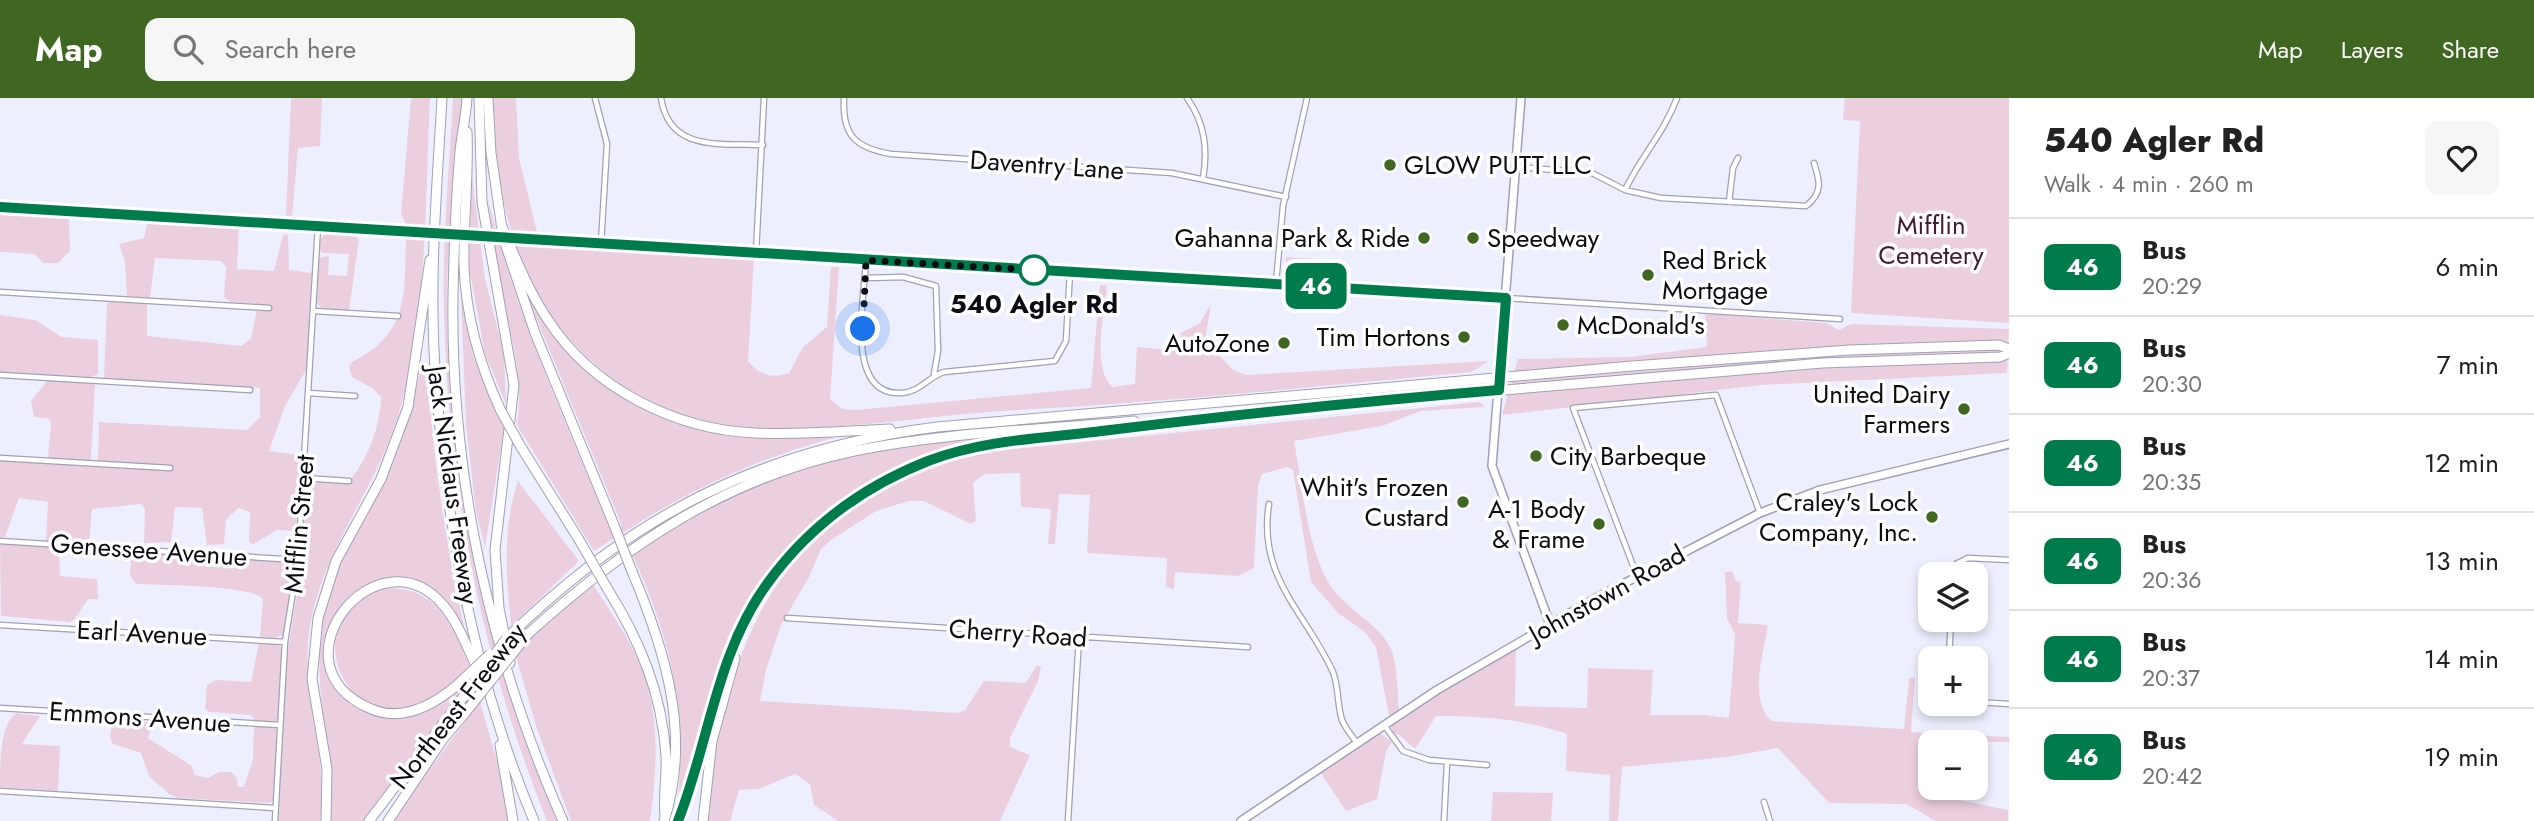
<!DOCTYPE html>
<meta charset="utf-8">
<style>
body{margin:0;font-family:Jost,sans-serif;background:#f6f6f6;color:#222;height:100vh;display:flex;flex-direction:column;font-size:26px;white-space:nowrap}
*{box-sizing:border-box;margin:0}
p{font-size:23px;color:#767676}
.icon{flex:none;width:38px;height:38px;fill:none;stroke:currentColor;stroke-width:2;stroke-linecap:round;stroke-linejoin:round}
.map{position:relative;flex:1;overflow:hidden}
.sheet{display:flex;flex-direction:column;background:#fff;width:525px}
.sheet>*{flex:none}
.badge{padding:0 14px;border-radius:10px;font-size:24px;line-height:46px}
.controls{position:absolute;left:1918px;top:464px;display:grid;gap:14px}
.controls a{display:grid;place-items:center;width:70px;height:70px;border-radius:14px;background:#fff;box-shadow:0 4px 10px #0003;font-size:35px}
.you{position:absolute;width:35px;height:35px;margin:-18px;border:5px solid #fff;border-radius:50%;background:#1a73e8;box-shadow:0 0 0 10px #1a73e833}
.map>.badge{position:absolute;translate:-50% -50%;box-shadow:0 0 0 4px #fff}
.round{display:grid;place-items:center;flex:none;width:74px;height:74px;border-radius:14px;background:#f6f6f6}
.summary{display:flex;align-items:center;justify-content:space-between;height:119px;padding:0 35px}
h1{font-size:33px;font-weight:800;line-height:52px}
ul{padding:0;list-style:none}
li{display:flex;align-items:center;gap:21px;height:98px;padding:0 35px;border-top:2px solid #e0e0e0}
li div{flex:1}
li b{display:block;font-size:26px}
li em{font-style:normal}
li .badge{min-width:77px;font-weight:700;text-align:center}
header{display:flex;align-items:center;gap:42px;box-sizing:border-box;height:98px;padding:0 35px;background:#3f6722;color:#fff}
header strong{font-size:33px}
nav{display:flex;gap:38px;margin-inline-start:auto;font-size:24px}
.search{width:490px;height:63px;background:#f6f6f6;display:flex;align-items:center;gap:18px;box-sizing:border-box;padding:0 24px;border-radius:14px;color:#767676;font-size:26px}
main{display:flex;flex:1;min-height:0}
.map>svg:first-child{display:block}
</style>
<header>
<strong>Map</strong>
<div class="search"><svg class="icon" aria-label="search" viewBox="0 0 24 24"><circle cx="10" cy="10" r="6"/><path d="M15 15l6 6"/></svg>Search here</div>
<nav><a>Map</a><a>Layers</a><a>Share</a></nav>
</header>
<main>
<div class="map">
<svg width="2009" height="723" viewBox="0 0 2009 723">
<rect width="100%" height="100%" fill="#eeeffe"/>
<path fill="#eccfdf" d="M 291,0 L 322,0 L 320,48 L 298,50 L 292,118 L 286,117 Z
M 411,0 L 430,0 C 425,100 428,234 395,327 C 372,395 325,451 311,522 C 297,594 330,656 320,723 L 278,723 L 287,559 L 300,476 L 306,383 L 347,385 C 368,363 380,328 381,299 L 372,290 L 352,279 L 349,269 L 352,264 C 410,236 404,194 406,140 L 417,141 L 417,127 L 406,126 L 401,115 Z
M 453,0 L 462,0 C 459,62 449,123 447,185 C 444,372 486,551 557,723 L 547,723 C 481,558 449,394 444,217 C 442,145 449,72 453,0 Z
M 491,0 L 516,0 L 519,60 L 537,134 L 521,133 L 524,147 L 754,160 L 748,263 C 759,277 772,281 789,275 L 803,249 L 827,229 L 831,169 L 839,169 L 830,301 L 842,311 L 856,312 L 1091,290 L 1100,187 L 1107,187 C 1105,215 1091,267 1112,289 L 1135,286 L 1137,249 L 1180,253 L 1181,235 L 1200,225 L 1211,206 L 1205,242 L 1232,271 L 1245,277 L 1489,263 L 1471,274 C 1320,288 1169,304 1018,312 C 928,317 841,334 750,330 C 652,326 562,259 524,169 C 501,115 495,57 491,0 Z
M 1845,0 L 2009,0 L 2009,225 L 1851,215 L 1860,23 L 1843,22 Z
M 472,77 L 485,181 L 504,256 L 506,306 L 485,256 L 469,169 Z
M 488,100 C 515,216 567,326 612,436 L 622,428 L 531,207 L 533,205 L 561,245 L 643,310 L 727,336 L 832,338 L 833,340 C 737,367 677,399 594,453 L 517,327 C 524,270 509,235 499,182 C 494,155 492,127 488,100 Z
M 0,117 L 69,119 L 70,153 L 58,165 L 43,165 L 35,156 L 0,154 Z
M 148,122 L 239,128 L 237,171 L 274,173 L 283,137 L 288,136 L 289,172 L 312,175 L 308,269 L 285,308 L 269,353 L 298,357 L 302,361 L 295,433 L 277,432 L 252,447 L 249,443 L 250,414 L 238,410 L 226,422 L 224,446 L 207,447 L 202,410 L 175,409 L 171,444 L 144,445 L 145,411 L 141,406 L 92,411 L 89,445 L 46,443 L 48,404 L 19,400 L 5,439 L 0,439 L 0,362 L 170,372 L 172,369 L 98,364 L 99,324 L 247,332 L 260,319 L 260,290 L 104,280 L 107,206 L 110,203 L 147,205 L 147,238 L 241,248 L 251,241 L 258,206 L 231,204 L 224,199 L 226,169 L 221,163 L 155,160 L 150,200 L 127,198 L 125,164 L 119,146 L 144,140 Z
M 328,134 L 354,135 L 359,142 L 349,212 L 321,210 L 317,205 L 319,160 L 329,158 L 328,177 L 347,178 L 349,156 L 322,155 L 319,152 L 321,140 Z
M 1286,159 L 1328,162 L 1328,179 L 1289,176 L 1285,173 Z
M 461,199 L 473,257 L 504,330 L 485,450 L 476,413 L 466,327 Z
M 1711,216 L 1826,225 L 1839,232 L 1851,226 L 2009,231 L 2007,275 L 1761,287 L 1502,317 L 1518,261 L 1630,259 L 1707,249 L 1705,217 Z
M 0,217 L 35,222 L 62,239 L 98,242 L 98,276 L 91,279 L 0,274 Z
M 422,265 L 427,266 C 432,355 445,442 464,529 C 451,523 446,499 429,491 C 418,486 394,482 382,483 C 353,486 325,519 326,548 C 328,578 358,624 393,619 C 411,617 440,599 457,591 L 459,596 L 363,723 L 331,723 C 335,648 307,582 326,506 C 336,463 361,430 381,391 C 401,351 412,309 422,265 Z
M 54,281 L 95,286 L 91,362 L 48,360 L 51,325 L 48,320 L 34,319 L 31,303 L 48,282 Z
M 1480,304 L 1484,309 L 1421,313 L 1382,328 L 1294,343 C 1302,385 1307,451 1330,487 C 1346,512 1381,526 1392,553 C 1398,571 1397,593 1399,612 L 1389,618 L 1376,549 L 1364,533 L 1339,516 L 1311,484 L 1293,372 L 1287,369 L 1262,376 L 1258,388 L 1254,470 L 1238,478 L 1175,474 L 1174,491 L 1166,489 L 1167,460 L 1087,455 L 1090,397 L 1059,396 L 1055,446 L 1048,446 L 1051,411 L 1021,409 L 1020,375 L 985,376 L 973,385 L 976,423 L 971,426 L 924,403 L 909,403 L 876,413 L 831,442 L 821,451 L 809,479 L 781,527 L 766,572 L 760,603 L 957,615 L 965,612 L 984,583 L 1026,585 L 1037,567 L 1041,569 L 1038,583 L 1010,640 L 1010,649 L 1030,657 L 1000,723 L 838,723 L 814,707 L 810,686 L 795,676 L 759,691 L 739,692 L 730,723 L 706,723 C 726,533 786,400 984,354 Z
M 1008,337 L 1008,340 C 885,361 791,412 736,529 C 711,584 698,645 680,702 L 678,701 C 687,608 670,538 631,454 C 683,423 735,392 793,373 C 863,351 935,344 1008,337 Z
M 518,383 L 579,463 L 511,528 C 506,478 502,431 518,383 Z
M 0,445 L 59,448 L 60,478 L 97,481 L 98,501 L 88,501 L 74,522 L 69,524 L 1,518 Z
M 135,453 L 293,464 L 293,490 L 283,537 L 275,540 L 260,539 L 263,501 C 250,487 160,487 136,486 L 130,477 L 131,457 Z
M 1732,473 L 1736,483 L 1741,484 L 1738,525 L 1768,527 C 1764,556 1748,599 1771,623 L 1904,631 L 1909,580 L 1915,580 L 1911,634 L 2009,639 L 2009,644 L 1930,644 L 1930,690 L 1950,690 L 1949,700 L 2008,712 L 2008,723 L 1936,723 L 1906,706 L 1829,705 L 1778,650 L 1727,659 L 1622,669 L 1618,723 L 1609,723 L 1610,677 L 1566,673 L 1567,636 C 1525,621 1480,618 1436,618 L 1415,651 L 1398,636 L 1395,639 L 1391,628 L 1394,625 L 1457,583 L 1516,551 L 1515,608 L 1587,610 L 1588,570 L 1653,572 L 1650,617 L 1704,617 L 1729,620 L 1735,537 L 1727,520 L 1725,474 Z
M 592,485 C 611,514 631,542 643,574 C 660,620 657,675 650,723 L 571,723 L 537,631 L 516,559 L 534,537 Z
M 390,490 C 439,491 453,529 470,568 C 454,583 439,600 419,607 C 335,639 295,504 390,490 Z
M 259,544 L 277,545 L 282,550 L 273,703 L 269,705 L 178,700 L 169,696 L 149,678 L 141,655 L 113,646 L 110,640 L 113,621 L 149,624 L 152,628 L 148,640 L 192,668 L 195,677 L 208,680 L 219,674 L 231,674 L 237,680 L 238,689 L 244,689 L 253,661 L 254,620 L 250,617 L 210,614 L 205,611 L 207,587 L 216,582 L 251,584 Z
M 480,604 L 501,677 L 509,723 L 394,723 L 413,693 Z
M 16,615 L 40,618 L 22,646 L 60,648 L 58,693 L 0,689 C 0,666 0,627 16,615 Z
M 1380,635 L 1392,644 L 1386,654 L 1377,701 L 1346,713 L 1320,674 Z
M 1493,694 L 1553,695 L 1551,723 L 1491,723 Z"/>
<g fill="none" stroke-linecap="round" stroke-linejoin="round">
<g stroke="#a0a0b8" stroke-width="7">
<path id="street" d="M 595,0 L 607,46 L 601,146
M 661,0 C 669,54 720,45 763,47
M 844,0 C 842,38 856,50 891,56 L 1172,75 L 1286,99
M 1187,0 C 1205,25 1208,51 1203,81
M 1517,69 L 1592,75 L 1625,92 L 1661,100 L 1806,108 C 1823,95 1820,83 1814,65
M 1625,92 C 1641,58 1663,37 1677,0
M 1729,104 L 1733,70 L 1738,60
M 756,155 L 764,0
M 866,162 C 865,197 843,299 902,295 C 920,294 928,279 944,274 L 1055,263 L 1066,243 L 1070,174
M 866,180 L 903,179 L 936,188 L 938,253 L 934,276
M 1276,185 L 1283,108 L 1307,0
M 0,194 L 269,210
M 1506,200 L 1840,221
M 313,213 L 398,218
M 0,277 L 250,292
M 308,295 L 355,298
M 0,360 L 170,370
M 303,380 L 349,383
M 1269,406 C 1257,479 1306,515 1333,574 C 1339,590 1337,606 1342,622 C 1345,630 1352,638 1357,645
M 0,443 L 298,462
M 1953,476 L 1956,466 L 1968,460 L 2009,462
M 1637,478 L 1573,310 L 1716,297 L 1760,415
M 787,520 L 1248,549
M 0,527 L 285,544
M 1949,560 L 1951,522
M 1976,604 L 2009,606
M 0,610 L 280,627
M 1384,627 L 1403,653 L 1429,662 L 1487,667
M 0,693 L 275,710
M 1764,704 L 1770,723
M 275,723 L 285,544 L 298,462 L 318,128
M 1068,723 L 1079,539
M 1444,723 L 1447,665"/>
</g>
<g stroke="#a0a0b8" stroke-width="10">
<path id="secondary" d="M 1521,0 L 1492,368 L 1550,526
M 0,109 L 396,133
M 534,142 L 1506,200
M 1241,723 L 1437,592 L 1594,501 L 1760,415 L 1820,392 L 2009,346"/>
</g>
<g stroke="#a0a0b8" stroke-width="11">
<path id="highway" d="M 442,0 C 437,89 429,180 435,270 C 445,424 474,580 534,723
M 467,0 C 466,18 462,35 460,53 C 456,100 454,149 453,196 C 450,377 490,558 563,723
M 479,0 L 482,104 L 514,287 L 495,452 L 499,510 L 510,565
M 488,0 L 491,55 L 502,131
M 467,34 C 469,79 463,123 464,168 C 466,219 480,268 501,313
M 501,126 C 515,159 528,192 548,222 C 593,291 676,332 756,335 C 801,337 845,333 890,331
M 505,145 L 535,235 L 614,427
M 521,349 L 578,440
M 631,471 C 665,551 692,637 664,723
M 607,490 C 640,543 662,595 666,658 C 667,678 663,698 665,717
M 529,535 C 625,448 725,380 854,353 C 946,334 1041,332 1134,323
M 506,541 C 632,417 762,351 937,329 L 1632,268 L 1849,252 L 1999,247 L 2009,251
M 456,588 C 432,608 401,625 369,610 C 268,565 378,429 444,508 C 459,526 468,552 479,574
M 500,647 L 513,723
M 326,723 L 327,671 L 312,581 L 318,520 L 336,463 L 381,381 L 408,309 L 430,162
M 369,723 L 461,602
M 388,723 L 443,641 L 465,615
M 678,723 L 719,587 L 741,530 L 765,488 L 800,445 L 844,406 L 877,386 L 944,357 L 1009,344 L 1339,306 L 1823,265 L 2000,259 L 2009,255
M 703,723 L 712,643 L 735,560"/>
</g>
<use href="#street" stroke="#fff" stroke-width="4.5"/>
<use href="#secondary" stroke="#fff" stroke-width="7"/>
<use href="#highway" stroke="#fff" stroke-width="9"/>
<g stroke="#a0a0b8" stroke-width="10" stroke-linecap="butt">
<path id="secondary-bridge" d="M 396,133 L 534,142"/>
</g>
<g stroke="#a0a0b8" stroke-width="11" stroke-linecap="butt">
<path id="highway-bridge" d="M 501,313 L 521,349
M 614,427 L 631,471
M 578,440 L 607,490
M 456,588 L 490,556
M 461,602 L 506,541
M 465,615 L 529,535"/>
</g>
<use href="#secondary-bridge" stroke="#fff" stroke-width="7"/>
<use href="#highway-bridge" stroke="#fff" stroke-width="9"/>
</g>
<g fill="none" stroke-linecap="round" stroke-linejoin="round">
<g stroke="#fff" stroke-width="16">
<path id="line" d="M 0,109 L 1506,200 L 1499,292 C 1369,303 1239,316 1110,332 C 1049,340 985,341 928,363 C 862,389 808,429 767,486 C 716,556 709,645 678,723"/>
</g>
<use href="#line" stroke="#007b4b" stroke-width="10"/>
<path stroke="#0c0c14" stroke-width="7" stroke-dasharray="0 12.6" d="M 863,231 L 866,162 L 1034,172"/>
</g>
<g fill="#3f6722" stroke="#fefefe" stroke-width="2.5">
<circle cx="1390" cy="67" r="7"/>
<circle cx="1424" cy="140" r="7"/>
<circle cx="1473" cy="140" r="7"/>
<circle cx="1648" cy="177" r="7"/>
<circle cx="1563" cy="227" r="7"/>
<circle cx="1464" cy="239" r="7"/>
<circle cx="1284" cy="245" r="7"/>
<circle cx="1964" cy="311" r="7"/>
<circle cx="1536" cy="358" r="7"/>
<circle cx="1463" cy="404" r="7"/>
<circle cx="1932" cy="419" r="7"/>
<circle cx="1599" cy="426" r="7"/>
</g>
<circle fill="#fff" stroke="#007b4b" stroke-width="3.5" cx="1034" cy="172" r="14"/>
<g text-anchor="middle" stroke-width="7" stroke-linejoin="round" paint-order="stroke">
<g font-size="26" fill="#0c0c14" stroke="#fefefe">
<text transform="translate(1047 67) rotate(4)" y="9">Daventry Lane</text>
<text transform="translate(453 387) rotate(82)" y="9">Jack Nicklaus Freeway</text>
<text transform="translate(299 426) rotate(-85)" y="9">Mifflin Street</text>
<text transform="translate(149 452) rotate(4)" y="9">Genessee Avenue</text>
<text transform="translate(1607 496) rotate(-29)" y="9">Johnstown Road</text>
<text transform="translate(142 535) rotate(3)" y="9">Earl Avenue</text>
<text transform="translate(1018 535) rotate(4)" y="9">Cherry Road</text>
<text transform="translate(458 608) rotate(-52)" y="9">Northeast Freeway</text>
<text transform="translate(140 619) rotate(4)" y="9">Emmons Avenue</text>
</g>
<g font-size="26" fill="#0c0c14" stroke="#fefefe" text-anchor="end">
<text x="1404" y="76" text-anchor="start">GLOW PUTT LLC</text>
<text x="1410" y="149">Gahanna Park &amp; Ride</text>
<text x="1487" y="149" text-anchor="start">Speedway</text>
<text x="1662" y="171" text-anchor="start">Red Brick<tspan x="1662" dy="30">Mortgage</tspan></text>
<text x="1577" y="236" text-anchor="start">McDonald's</text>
<text x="1450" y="248">Tim Hortons</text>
<text x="1270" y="254">AutoZone</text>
<text x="1950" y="305">United Dairy<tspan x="1950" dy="30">Farmers</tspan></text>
<text x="1550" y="367" text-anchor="start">City Barbeque</text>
<text x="1449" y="398">Whit's Frozen<tspan x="1449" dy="30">Custard</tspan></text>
<text x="1918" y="413">Craley's Lock<tspan x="1918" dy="30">Company, Inc.</tspan></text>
<text x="1585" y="420">A-1 Body<tspan x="1585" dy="30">&amp; Frame</tspan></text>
</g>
<g font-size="26" fill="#441b35" stroke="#fefefe">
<text x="1931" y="136">Mifflin<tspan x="1931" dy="30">Cemetery</tspan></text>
</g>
<g font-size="26" font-weight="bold" fill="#0c0c14" stroke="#fefefe">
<text x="1034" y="215">540 Agler Rd</text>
</g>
</g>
</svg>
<div class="controls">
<a><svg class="icon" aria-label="layers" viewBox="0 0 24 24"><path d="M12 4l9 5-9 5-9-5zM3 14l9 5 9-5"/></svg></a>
<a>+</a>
<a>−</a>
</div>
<div class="you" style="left:863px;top:231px"></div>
<b class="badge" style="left:1316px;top:188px;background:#007b4b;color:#fff">46</b>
</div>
<section class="sheet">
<div class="summary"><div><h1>540 Agler Rd</h1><p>Walk · 4 min · 260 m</p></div><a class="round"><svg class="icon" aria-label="heart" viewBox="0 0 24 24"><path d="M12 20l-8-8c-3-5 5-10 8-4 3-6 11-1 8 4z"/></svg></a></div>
<ul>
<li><span class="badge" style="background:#007b4b;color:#fff">46</span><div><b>Bus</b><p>20:29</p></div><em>6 min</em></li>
<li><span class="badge" style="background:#007b4b;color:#fff">46</span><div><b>Bus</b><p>20:30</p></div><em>7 min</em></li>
<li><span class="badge" style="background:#007b4b;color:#fff">46</span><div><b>Bus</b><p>20:35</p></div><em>12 min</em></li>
<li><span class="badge" style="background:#007b4b;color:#fff">46</span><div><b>Bus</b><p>20:36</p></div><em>13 min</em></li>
<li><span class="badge" style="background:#007b4b;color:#fff">46</span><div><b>Bus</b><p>20:37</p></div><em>14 min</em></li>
<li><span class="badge" style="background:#007b4b;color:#fff">46</span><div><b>Bus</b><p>20:42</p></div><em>19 min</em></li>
</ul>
</section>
</main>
